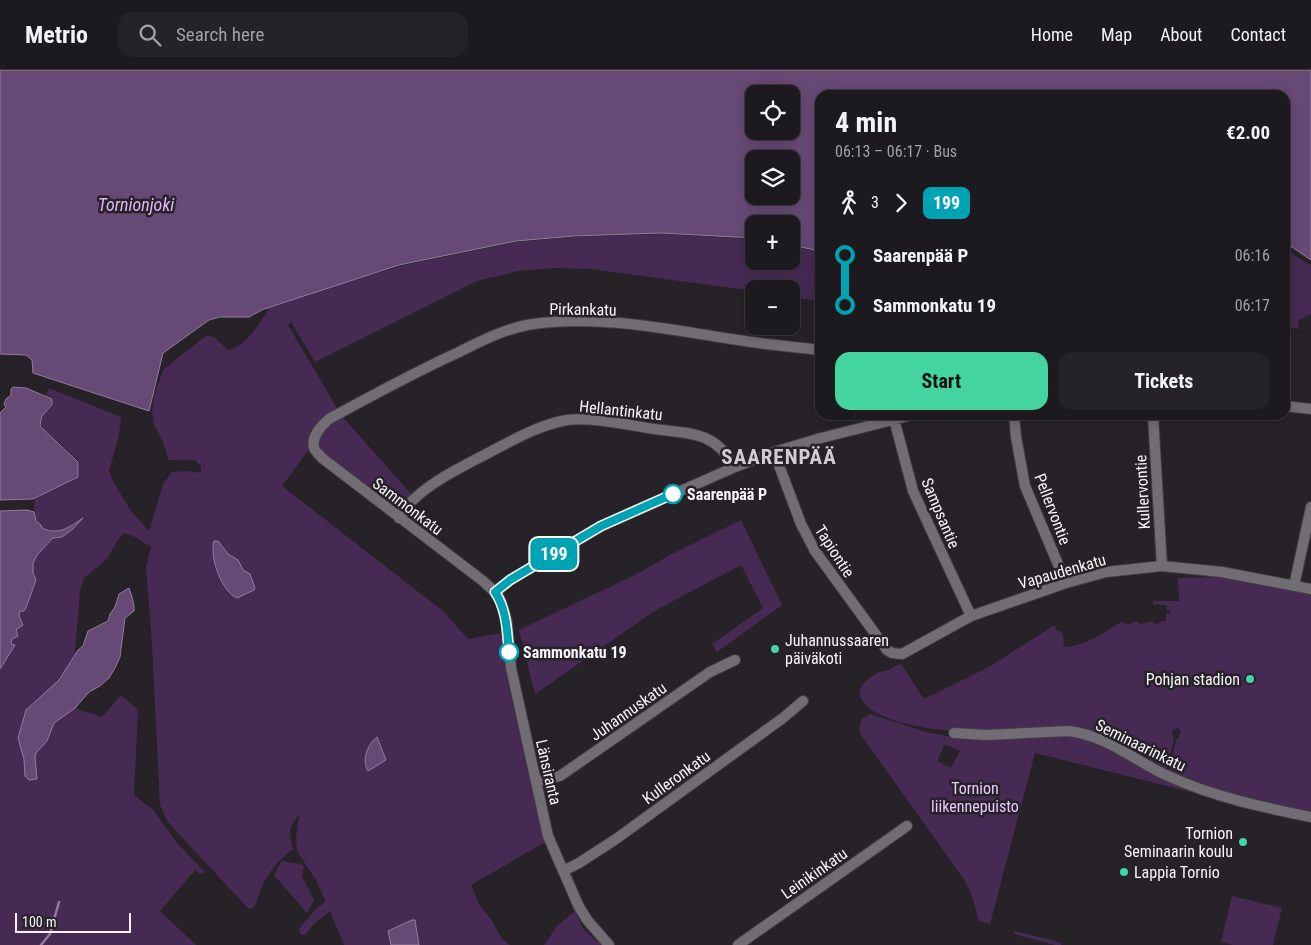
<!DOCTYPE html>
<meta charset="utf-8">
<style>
body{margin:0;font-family:"Roboto Condensed",sans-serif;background:#252327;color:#f1f3f6;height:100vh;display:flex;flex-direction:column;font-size:19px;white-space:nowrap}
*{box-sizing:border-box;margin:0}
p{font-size:16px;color:#a0a1a4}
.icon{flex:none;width:28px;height:28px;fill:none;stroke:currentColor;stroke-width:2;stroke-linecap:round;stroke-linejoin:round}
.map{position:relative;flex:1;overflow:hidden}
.panel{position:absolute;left:815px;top:20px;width:475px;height:330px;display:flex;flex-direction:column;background:#1c1a1e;border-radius:15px;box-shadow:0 2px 12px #0003,0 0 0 1px #3a383c}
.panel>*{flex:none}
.badge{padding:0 10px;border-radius:8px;font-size:18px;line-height:32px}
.buttons{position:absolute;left:745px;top:15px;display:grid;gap:10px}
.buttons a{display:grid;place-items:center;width:55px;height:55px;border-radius:10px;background:#1c1a1e;box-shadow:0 2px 12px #0003,0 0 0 1px #3a383c;font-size:25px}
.scale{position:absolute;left:15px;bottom:12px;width:116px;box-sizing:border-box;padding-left:5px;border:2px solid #f6f4f8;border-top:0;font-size:14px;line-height:18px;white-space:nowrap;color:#f6f4f8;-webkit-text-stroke:4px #262228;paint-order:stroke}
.map>.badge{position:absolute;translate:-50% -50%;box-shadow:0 0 0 2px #fff}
.legs{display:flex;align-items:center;gap:8px;height:55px;padding:0 20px;font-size:16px}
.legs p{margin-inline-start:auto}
.head{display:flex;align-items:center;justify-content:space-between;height:85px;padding:0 20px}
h1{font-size:28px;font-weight:700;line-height:38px}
.button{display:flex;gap:10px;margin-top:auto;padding:10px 20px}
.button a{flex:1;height:58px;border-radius:15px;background:#43d4a0;color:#111;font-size:20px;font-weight:700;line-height:58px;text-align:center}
.button a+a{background:#252327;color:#f1f3f6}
ul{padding:0 20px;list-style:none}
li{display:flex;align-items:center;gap:18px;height:50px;font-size:19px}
li i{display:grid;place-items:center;width:8px;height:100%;margin:0 6px;background:currentColor}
li i::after{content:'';width:12px;height:12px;margin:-6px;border:4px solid;border-radius:50%;background:#1c1a1e}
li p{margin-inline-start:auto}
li:first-child i{background:linear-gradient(#0000 50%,currentColor 0)}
li:last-child i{background:linear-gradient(currentColor 50%,#0000 0)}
header{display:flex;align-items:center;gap:30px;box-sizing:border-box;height:70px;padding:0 25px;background:#1c1a1e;border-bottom:1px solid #3a383c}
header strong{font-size:24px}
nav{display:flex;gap:28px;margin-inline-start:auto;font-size:18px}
.search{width:350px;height:45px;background:#252327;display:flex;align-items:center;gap:12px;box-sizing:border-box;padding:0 18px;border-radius:15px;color:#a0a1a4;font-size:19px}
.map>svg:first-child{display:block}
</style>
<header>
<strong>Metrio</strong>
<div class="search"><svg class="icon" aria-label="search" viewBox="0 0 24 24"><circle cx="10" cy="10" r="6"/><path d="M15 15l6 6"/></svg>Search here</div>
<nav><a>Home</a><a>Map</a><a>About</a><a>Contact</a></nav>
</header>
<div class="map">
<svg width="1311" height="875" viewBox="0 0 1311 875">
<rect width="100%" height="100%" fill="#262228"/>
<path fill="#462a53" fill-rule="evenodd" d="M 661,164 L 754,169 L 754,191 L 791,191 L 791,176 L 820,182 L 820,231 L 791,227 L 791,219 L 754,219 L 754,221 L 591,199 L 553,198 L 518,201 L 477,211 L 315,292 L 291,252 L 288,255 L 341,345 L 413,426 L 398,444 L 310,378 L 282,416 L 443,541 L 468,569 L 502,563 L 508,614 L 546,773 L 540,775 L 471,815 L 480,836 L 491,849 L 502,869 L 510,875 L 344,875 L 330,841 L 315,853 L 305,865 L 301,865 L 299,859 C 307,849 315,838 326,832 L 316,810 L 297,781 L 296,768 L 299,745 C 288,756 289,764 293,779 C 270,797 264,809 255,836 L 251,839 L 247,837 L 174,759 L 166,749 L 160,735 L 152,575 L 146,497 L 151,477 L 137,468 L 125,463 L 119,468 L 107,489 L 84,508 L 80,520 L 75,582 L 77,639 L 102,647 L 121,625 L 138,640 L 134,725 L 153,740 L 178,774 L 205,802 L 200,804 L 195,800 L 160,841 L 196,875 L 0,875 L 0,599 L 15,575 L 11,575 L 16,560 L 22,551 L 19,546 L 20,540 L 26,538 L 36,510 L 33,503 L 33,492 L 37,485 L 53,468 L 62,467 L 73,460 L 81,450 L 64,461 L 58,463 L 50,462 L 42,458 L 41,455 L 36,451 L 34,442 L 35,429 L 79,407 L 79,391 L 41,356 L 43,346 L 53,335 L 53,329 L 46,325 L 49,318 L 121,347 L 119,365 L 109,401 L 114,413 L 131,441 L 149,461 L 163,414 L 172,402 L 188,401 L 201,403 L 201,397 L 195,390 L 169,390 L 163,372 L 154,355 L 152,340 L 154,326 L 163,300 L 207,265 L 214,267 L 228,280 C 245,278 260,253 269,239 L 263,241 L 271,235 L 400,196 L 516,172 L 575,167 Z
M 1285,179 L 1306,193 L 1311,195 L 1311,244 L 1299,250 L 1298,254 L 1300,259 L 1285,257 Z
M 741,450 L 782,535 L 717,582 L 712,574 L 763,538 L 741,495 L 656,540 L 535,624 L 519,560 L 637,504 L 668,486 Z
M 1222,507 L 1311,523 L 1311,741 L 1238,726 L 1169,701 L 1176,670 L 1179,667 L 1181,662 L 1178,658 L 1173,660 L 1172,665 L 1174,669 L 1167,699 C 1138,683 1112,666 1081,658 C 1054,659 1027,660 1000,661 C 987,661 974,662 962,662 C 937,660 869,653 860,626 C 857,616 871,605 880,602 C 883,601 885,601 888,600 C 892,598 896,595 901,594 L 924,629 L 989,597 L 1053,556 L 1055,556 L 1056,561 L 1061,561 L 1062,564 L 1063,564 L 1064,577 C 1079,577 1097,567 1110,559 C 1115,556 1118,552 1124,552 L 1125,554 L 1132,554 L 1132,552 L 1139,552 L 1140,554 L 1153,551 L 1154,554 L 1160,553 L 1161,551 L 1166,551 L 1166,543 L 1170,543 L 1170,540 L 1167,540 L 1167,535 L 1160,535 L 1160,534 L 1153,535 L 1153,531 L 1179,531 L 1178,508 Z
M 870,644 L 926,662 L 952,667 L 1069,665 C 1100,670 1113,682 1139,696 C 1160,707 1182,716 1203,725 L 1035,683 L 990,854 L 979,851 L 972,826 L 965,811 L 861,665 L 859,659 L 862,649 ZM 945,674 L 960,681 L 951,698 L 937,691 Z
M 282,791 L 300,794 L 304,796 L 302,806 L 314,831 L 307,843 L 274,805 Z
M 1232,826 L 1282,838 L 1273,875 L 1233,875 L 1221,872 Z
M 575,841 L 583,859 L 601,875 L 544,875 L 557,856 Z
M 1015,861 L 1062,873 L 1061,875 L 1055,875 L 1014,864 Z"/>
<path fill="#674975" stroke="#927c9c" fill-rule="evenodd" d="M 0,0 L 1311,0 L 1311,190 L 1292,177 L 1285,175 L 1285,25 L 820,25 L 820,181 L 791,175 L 791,154 L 754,154 L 754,168 L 661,163 L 574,166 L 516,171 L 399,195 L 264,239 L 249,247 L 220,247 L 209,250 L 163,283 L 149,341 L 33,303 L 32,290 L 26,285 L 0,284 ZM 754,24 L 791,24 L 791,61 L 754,61 ZM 754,89 L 791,89 L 791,126 L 754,126 Z
M 13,317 L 26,318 L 52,329 L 52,335 L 42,346 L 40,356 L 78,392 L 78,407 L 33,429 L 0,430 L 0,343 L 6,337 L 4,334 L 6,329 L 11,325 L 11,319 Z
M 27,440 L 34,442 L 36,451 L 41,455 L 42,458 C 60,467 73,454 83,448 L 73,459 L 62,467 L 53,468 L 37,485 L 33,493 L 33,503 L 36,510 L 26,538 L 24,541 L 20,541 L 19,546 L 23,555 L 16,560 L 18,566 L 12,569 L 11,574 L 15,575 L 0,599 L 0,441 Z
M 214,471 L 218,471 L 228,484 L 238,490 L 243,500 L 250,504 L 255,518 L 254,520 L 237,528 C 222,522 209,487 214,471 Z
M 129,518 C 131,523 135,536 134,541 L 125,548 L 120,587 L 115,598 L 109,608 L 100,616 L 89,622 L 75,638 L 54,653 L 47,671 L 36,683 L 35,687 L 37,709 L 29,710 L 25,706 L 24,689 L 18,668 L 26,640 L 59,610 L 78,580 L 83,576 L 88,561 L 108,551 L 110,544 L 115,537 L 119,524 Z
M 377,667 L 386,690 L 368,701 C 361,690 368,674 377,667 Z
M 412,850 L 415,850 L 419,875 L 391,875 L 388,861 Z"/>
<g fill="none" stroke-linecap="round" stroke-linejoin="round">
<path stroke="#927c9c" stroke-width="2.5" d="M 41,875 L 50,864 L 59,832"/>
<g stroke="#423f43" stroke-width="12">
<path id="minor" d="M 1285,336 L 1311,339
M 893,345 L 913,421 L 971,546
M 1014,345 L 1016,367 L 1025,416 L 1066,513
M 1153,345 L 1162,496
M 774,382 L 801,454 L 815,481 L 887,580 L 892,583 L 902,584 L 971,546 L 1066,513 L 1106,502 L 1162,496 L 1222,502 L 1311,519
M 399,448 C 403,442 407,435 413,430 C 435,409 464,396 490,382 C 515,369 539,355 567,350 C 592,347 629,355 654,359 C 692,364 714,361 735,397
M 1294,516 L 1311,437
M 495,522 L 510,510 L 601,456 L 735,397 L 774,382 L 821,368 L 912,345
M 954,663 L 986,665 L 1068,661 C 1106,665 1135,691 1168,706 C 1214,727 1262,737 1311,747
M 536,712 L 560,706 L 710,602 L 735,590
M 563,801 L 579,793 L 616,769 L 783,648 L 803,631
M 609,875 L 588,851 L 579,837 L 548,766 L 511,598 L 507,552 L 501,531 L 495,522 L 483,511 L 322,388 C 320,385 315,381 314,378 C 311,366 321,356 329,349 C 371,326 413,303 457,283 C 479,272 502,260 527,255 C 599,243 674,261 745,271 C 770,275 795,277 820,280
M 738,875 L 907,756"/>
</g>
<use href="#minor" stroke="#726d74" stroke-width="10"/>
</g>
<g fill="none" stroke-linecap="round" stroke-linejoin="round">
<g stroke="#fff" stroke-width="11">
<path id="line-1" d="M 509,582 C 507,562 507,540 495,522 L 510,510 L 601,456 L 673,424"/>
</g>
<use href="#line-1" stroke="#00a3b4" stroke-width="8"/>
</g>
<g fill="#fff" stroke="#00a3b4" stroke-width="2.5">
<circle cx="673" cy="424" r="9"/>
<circle cx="509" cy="582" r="9"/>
</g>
<g fill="#43d4a0" stroke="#262228" stroke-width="2">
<circle cx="775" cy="579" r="5"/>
<circle cx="1250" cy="609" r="5"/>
<circle cx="1243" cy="772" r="5"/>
<circle cx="1124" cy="802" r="5"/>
</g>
<g text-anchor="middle" stroke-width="5" stroke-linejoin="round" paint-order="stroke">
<g font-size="16" fill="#f6f4f8" stroke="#262228">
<text transform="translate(583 239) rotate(1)" y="6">Pirkankatu</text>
<text transform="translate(621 340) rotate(6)" y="6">Hellantinkatu</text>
<text transform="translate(1142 422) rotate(-93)" y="6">Kullervontie</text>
<text transform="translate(408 436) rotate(37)" y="6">Sammonkatu</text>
<text transform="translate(1053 439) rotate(69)" y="6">Pellervontie</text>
<text transform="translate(941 443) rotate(67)" y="6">Sampsantie</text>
<text transform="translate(835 481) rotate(57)" y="6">Tapiontie</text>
<text transform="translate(1062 501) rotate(-16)" y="6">Vapaudenkatu</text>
<text transform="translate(628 641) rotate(-35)" y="6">Juhannuskatu</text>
<text transform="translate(1141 675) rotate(26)" y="6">Seminaarinkatu</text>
<text transform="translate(549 702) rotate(77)" y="6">Länsiranta</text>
<text transform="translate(676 707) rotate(-36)" y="6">Kulleronkatu</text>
<text transform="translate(814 803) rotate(-35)" y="6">Leinikinkatu</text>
</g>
<g font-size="16" font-weight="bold" fill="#f6f4f8" stroke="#262228" text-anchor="start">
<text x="687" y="430">Saarenpää P</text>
<text x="523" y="588">Sammonkatu 19</text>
</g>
<g font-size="16" fill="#f6f4f8" stroke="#262228" text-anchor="start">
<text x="785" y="576">Juhannussaaren<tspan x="785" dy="18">päiväkoti</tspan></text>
<text x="1240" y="615" text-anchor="end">Pohjan stadion</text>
<text x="1233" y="769" text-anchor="end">Tornion<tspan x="1233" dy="18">Seminaarin koulu</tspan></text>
<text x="1134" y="808">Lappia Tornio</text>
</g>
<g font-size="16" fill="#ecc6ff" stroke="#262228">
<text x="975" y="724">Tornion<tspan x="975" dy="18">liikennepuisto</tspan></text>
</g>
<g font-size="18" font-style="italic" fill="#e3b3f9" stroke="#262228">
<text x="136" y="141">Tornionjoki</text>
</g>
<g font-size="21" font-weight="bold" letter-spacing="1" fill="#d2cdd5" stroke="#262228">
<text x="779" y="394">SAARENPÄÄ</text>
</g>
</g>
</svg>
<div class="buttons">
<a><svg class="icon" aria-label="locate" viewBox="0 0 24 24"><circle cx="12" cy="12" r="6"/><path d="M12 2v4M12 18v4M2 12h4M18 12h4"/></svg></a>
<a><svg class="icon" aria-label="layers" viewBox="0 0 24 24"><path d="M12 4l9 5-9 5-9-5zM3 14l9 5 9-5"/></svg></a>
<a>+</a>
<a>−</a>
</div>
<div class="scale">100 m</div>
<b class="badge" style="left:554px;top:484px;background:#00a3b4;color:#fff">199</b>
<section class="panel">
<div class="head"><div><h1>4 min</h1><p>06:13 – 06:17 · Bus</p></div><b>€2.00</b></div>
<div class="legs"><svg class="icon" aria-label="walk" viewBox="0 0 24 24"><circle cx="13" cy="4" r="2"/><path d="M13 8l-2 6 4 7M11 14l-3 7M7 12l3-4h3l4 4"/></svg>3<svg class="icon" aria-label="forward" viewBox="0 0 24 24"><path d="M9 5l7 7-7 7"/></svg><b class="badge" style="background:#00a3b4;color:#fff">199</b></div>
<ul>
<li><i style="color:#00a3b4"></i><b>Saarenpää P</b><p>06:16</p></li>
<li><i style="color:#00a3b4"></i><b>Sammonkatu 19</b><p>06:17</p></li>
</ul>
<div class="button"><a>Start</a><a>Tickets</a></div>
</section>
</div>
